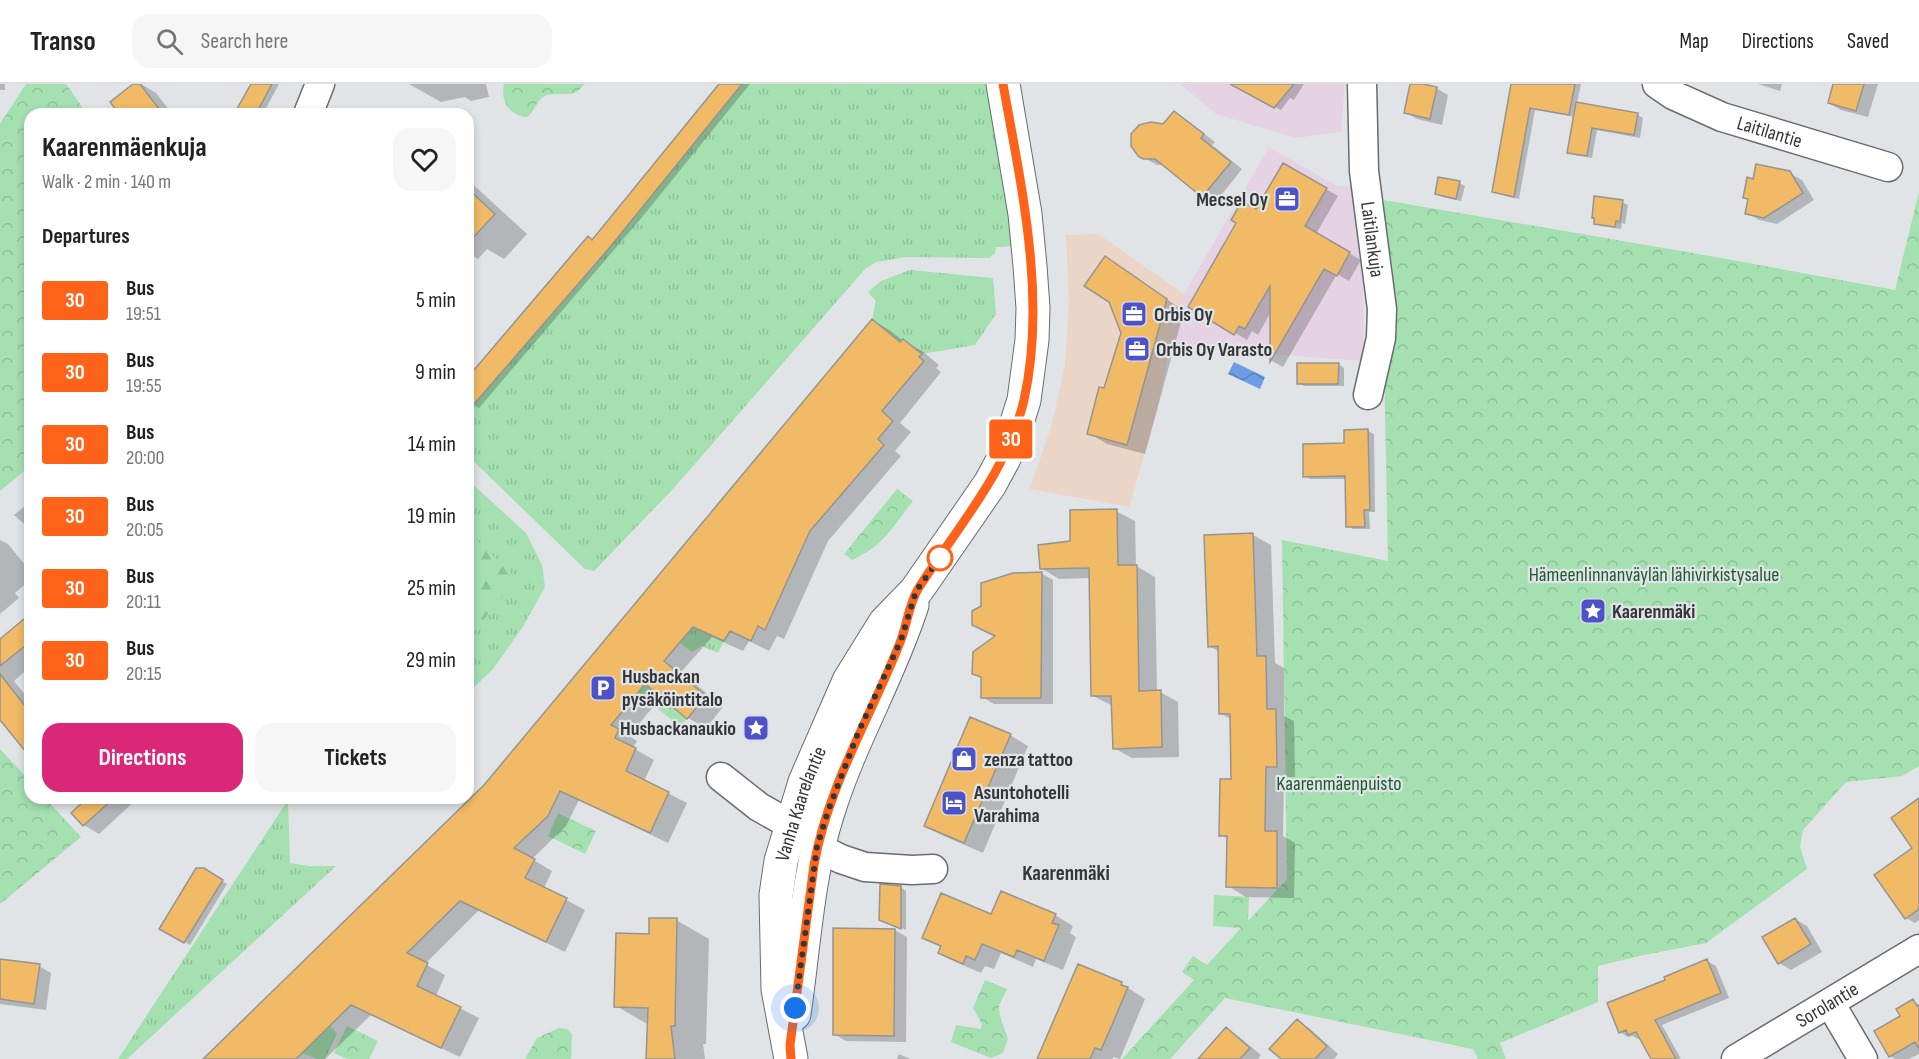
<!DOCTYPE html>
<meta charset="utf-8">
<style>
body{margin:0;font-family:"Sofia Sans Condensed",sans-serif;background:#f6f6f6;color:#222;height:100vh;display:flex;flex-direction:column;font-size:22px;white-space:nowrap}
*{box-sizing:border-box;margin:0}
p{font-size:20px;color:#767676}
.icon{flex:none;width:33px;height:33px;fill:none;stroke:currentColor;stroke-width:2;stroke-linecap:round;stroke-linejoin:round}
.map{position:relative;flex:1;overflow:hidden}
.sheet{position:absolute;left:24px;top:24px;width:450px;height:696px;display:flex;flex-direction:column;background:#fff;border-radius:18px;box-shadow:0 3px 9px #0003}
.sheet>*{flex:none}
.badge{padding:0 12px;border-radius:4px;font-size:21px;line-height:39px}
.you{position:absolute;width:30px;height:30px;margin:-15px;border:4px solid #fff;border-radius:50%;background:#1a73e8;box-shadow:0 0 0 9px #1a73e833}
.map>.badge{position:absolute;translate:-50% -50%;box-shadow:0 0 0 3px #fff}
h2{padding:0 18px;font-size:22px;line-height:54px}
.round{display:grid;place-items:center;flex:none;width:63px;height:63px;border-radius:18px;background:#f6f6f6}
.summary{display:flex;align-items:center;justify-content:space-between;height:102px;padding:0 18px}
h1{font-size:28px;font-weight:700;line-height:45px}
.primary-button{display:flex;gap:12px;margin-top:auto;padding:12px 18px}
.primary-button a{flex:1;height:69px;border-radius:18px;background:#db2777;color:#fff;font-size:24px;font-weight:700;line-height:69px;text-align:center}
.primary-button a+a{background:#f6f6f6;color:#222}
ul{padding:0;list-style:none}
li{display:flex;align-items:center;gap:18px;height:72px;padding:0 18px}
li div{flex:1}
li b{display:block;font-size:22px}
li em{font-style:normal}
li .badge{min-width:66px;font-weight:700;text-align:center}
header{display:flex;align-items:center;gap:36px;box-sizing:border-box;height:84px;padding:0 30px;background:#fff;border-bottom:2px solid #e0e0e0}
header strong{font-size:28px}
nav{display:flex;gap:33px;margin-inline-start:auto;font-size:21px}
.search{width:420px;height:54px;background:#f6f6f6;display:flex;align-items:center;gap:15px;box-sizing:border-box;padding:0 21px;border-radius:18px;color:#767676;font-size:22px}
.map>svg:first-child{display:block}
</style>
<header>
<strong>Transo</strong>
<div class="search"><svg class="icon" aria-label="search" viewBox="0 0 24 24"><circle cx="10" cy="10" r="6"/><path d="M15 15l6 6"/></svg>Search here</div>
<nav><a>Map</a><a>Directions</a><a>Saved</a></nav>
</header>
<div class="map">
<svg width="1919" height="975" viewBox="0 0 1919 975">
<defs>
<pattern id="grass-tufts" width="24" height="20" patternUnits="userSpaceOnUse" patternTransform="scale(1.5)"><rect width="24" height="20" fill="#a4e0b0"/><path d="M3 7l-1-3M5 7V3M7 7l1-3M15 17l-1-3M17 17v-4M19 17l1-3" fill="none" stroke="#8ec198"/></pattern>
<pattern id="forest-firs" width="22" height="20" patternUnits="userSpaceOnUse" patternTransform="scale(1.5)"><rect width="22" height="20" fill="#a4e0b0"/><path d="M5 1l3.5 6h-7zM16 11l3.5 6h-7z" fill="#8ec198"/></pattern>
<pattern id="park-crowns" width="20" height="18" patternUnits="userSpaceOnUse" patternTransform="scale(1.5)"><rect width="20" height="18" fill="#a4e0b0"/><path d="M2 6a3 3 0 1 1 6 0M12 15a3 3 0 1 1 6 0" fill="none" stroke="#8ec198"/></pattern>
<pattern id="water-waves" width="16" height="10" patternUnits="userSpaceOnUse" patternTransform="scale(1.5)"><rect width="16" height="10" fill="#6d9de5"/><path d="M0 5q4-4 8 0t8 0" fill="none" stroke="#5a81ba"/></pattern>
</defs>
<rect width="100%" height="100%" fill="#e0e4e7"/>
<path fill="#ead5c7" d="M 1098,150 L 1184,210 L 1170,261 L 1158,323 L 1129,423 L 1030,405 L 1052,340 L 1065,280 L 1069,219 L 1066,151 Z"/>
<path fill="#e5d3e4" d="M 1180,0 L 1345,0 L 1341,48 L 1295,54 L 1216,30 Z
M 1269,63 L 1337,102 L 1362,103 L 1364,277 L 1268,270 L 1258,264 L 1256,267 L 1238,258 L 1235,266 L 1170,261 L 1184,210 Z"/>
<path fill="url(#grass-tufts)" d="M 742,0 L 989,0 L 1016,162 L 996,163 L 995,169 L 989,174 L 906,173 L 876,178 L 865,185 L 672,406 L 594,487 L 585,485 L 468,372 L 468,326 L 605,167 Z
M 910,186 L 993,194 L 996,230 L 975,261 L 922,270 L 904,255 L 900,258 L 872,235 L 876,217 L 868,208 L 881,197 Z
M 468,396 L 526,449 L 542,481 L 545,503 L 522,544 L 493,585 L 468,609 L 468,555 L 516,495 L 468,448 Z
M 721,508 L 714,552 L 724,557 L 718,569 L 702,562 L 692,568 L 680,559 Z
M 645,600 L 687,635 L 679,642 L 638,608 Z
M 288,716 L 290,779 L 309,782 L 336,782 L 127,975 L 118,975 Z
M 331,942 L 337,950 L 325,975 L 317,975 L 302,969 Z"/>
<path fill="url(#forest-firs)" d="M 468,448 L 517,495 L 468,555 Z"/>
<path fill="url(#park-crowns)" d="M 26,0 L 66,0 L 87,30 L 30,30 L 30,382 L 0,407 L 0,40 Z
M 504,0 L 584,0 C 573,18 556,5 543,13 C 536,18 534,28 527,33 C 510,32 500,17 504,0 Z
M 1919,108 L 1919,682 L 1902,692 L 1846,698 L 1803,746 L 1800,763 L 1807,785 L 1706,859 L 1644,871 L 1598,882 L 1598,918 L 1500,959 L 1506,975 L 1478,975 L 1473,965 L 1225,914 L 1170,975 L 1122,975 L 1194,896 L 1182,888 L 1193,872 L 1207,881 L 1241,844 L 1213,842 L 1214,811 L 1249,813 L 1248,837 L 1287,795 L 1282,456 L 1388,477 L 1384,279 L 1384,116 L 1710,172 L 1895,206 Z
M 897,405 L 913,417 C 902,431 891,448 878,460 C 871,466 861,471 853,476 L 844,470 Z
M 0,665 L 30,697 L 30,714 L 45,714 L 81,753 L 0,820 Z
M 558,729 L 596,747 L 585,770 L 548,752 Z
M 985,896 L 1007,905 L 999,922 L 1000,932 L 1008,955 L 1003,969 L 991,974 L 951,958 L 956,941 L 981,945 L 982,940 L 973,924 Z
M 347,942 L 378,957 L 369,975 L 347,975 L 334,969 Z
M 559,944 L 567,945 L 572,950 L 571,975 L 525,975 L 537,954 Z"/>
<path fill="url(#water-waves)" d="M 1234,278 L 1265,293 L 1260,305 L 1228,290 Z"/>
<path fill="#0003" d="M 0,0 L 5,0 L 5,6 L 0,6 Z
M 136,0 L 141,0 L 156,9 L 172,30 L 121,30 Z
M 252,0 L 279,0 L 263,30 L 236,30 Z
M 409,0 L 486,0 L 489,13 L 471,17 L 465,13 L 441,18 Z
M 721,0 L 750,0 L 643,132 L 479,324 L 473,321 L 468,317 L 468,296 L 593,157 Z
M 1245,0 L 1304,0 L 1294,16 L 1290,14 L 1281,26 L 1249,9 Z
M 1411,0 L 1436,4 L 1448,11 L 1442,41 L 1417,35 L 1405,28 Z
M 1513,0 L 1581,0 L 1577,19 L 1638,31 L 1643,34 L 1640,54 L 1597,46 L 1592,74 L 1574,71 L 1569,68 L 1575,33 L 1535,26 L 1519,115 L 1499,110 L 1493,107 Z
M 1758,0 L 1782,0 L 1780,7 Z
M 1835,0 L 1878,0 L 1868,33 L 1841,26 L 1829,19 Z
M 185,26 L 191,30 L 180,30 Z
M 1174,29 L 1186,36 L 1215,58 L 1212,61 L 1242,85 L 1215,119 L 1203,112 L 1165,81 L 1157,81 L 1139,71 Z
M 1284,81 L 1338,112 L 1316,150 L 1361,176 L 1349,197 L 1337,190 L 1283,283 L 1272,277 L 1272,226 L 1258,251 L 1252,247 L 1247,256 L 1190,223 L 1257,127 Z
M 1789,89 L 1802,96 L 1814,116 L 1777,140 L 1759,136 L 1747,129 L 1749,116 L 1745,113 L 1754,96 Z
M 468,96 L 527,150 L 504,175 L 487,165 L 478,175 L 468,169 Z
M 1459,99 L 1465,102 L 1461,117 L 1442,113 L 1436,110 Z
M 1622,118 L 1628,121 L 1625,140 L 1622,139 L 1621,145 L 1601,142 L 1595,139 Z
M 1106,174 L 1184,227 L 1145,370 L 1107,360 L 1089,349 L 1105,306 L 1123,249 Z
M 872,236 L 891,247 L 903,257 L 922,267 L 939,281 L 936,284 L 941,288 L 900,339 L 911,348 L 895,367 L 901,372 L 828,457 L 784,555 L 777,552 L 769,567 L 749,557 L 743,567 L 712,553 L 681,588 L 723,623 L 706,644 L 688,634 L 662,612 L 629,652 L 637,657 L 633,664 L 654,676 L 644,697 L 687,719 L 668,759 L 579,716 L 566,742 L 532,775 L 552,787 L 544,804 L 585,826 L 565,868 L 479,826 L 425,880 L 445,891 L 436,912 L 479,934 L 460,973 L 371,931 L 325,975 L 205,975 L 485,702 Z
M 1338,280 L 1344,284 L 1344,302 L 1304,302 L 1298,299 Z
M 1368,347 L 1374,350 L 1375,428 L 1369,428 L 1370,445 L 1353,445 L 1348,442 L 1347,395 L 1310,395 L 1305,392 L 1346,360 Z
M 30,418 L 30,445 L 14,431 Z
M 1116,427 L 1135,437 L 1136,482 L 1155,493 L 1157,608 L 1160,608 L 1178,618 L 1179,673 L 1132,674 L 1114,664 L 1113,622 L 1093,612 L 1091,494 L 1059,495 L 1041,484 L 1072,459 Z
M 1253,451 L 1271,461 L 1275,579 L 1284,584 L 1284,632 L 1294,637 L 1295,693 L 1284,693 L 1283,752 L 1295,759 L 1294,814 L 1246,813 L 1228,802 L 1228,755 L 1221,751 L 1232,696 L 1232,636 L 1220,629 L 1220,568 L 1209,562 Z
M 0,456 L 8,460 L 30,487 L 30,496 L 15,509 L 19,514 L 0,530 Z
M 1041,489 L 1053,496 L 1053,620 L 994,620 L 982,613 L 997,553 Z
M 30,532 L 30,583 L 14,597 L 30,617 L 30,671 L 0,634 L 0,557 Z
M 1010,651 L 1028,662 L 983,769 L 944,752 L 926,742 Z
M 89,714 L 138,714 L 99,750 L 84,741 L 73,729 Z
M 1919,716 L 1919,836 L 1915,839 L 1906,834 Z
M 203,786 L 227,800 L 190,861 L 161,844 Z
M 900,803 L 906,807 L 906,846 L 887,838 Z
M 1055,831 L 1073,842 L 1070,849 L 1076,853 L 1063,886 L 1036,875 L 1033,883 L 1001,869 L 994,885 L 985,882 L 981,889 L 958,879 L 940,869 L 942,864 L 924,853 L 992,832 Z
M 1795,835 L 1807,842 L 1822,868 L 1791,886 L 1779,879 Z
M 676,836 L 709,855 L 706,960 L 703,960 L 705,975 L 649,975 L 649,941 L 616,922 L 650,851 Z
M 895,846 L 907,853 L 906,958 L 846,957 L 834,950 Z
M 0,876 L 39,882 L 51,889 L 46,926 L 0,920 Z
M 1707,877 L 1716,882 L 1729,914 L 1662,941 L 1681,975 L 1653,975 L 1641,954 L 1638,955 L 1633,952 L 1628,953 L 1620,948 Z
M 1079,882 L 1122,900 L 1145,915 L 1120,975 L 1113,973 L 1113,975 L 1039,975 Z
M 1913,917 L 1919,921 L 1919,970 L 1909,975 L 1895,975 L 1890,972 L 1902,933 Z
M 1297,937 L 1309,944 L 1338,970 L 1334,975 L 1283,975 Z
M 1226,945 L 1238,952 L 1261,971 L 1258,975 L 1208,975 Z
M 899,970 L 910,975 L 897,975 Z"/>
<path fill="#f0ba66" stroke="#969491" stroke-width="1.5" d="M 133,0 L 140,0 L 163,30 L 119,30 L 110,18 Z
M 251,0 L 272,0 L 256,30 L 234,30 Z
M 719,0 L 742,0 L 611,162 L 468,327 L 468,293 L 588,152 L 592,156 Z
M 1230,0 L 1294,0 L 1274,24 Z
M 1410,0 L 1423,0 L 1437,3 L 1430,35 L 1404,29 Z
M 1511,0 L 1575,0 L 1569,31 L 1530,24 L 1514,113 L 1492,108 Z
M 1833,0 L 1864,0 L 1856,27 L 1828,19 Z
M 1576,18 L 1638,29 L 1634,51 L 1592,44 L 1587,72 L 1567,69 Z
M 1174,27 L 1204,50 L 1201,54 L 1231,78 L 1202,113 L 1155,75 L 1143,75 L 1138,72 L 1131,62 L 1131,50 L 1139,41 L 1151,38 L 1163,40 Z
M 1283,79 L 1327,104 L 1305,142 L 1350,168 L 1337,192 L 1324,185 L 1270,278 L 1270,202 L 1245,245 L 1239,242 L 1234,251 L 1188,223 L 1236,139 L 1231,136 L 1242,117 L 1256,125 Z
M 1756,80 L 1790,87 L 1803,109 L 1764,134 L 1745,130 L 1748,115 L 1743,114 L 1745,104 L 1747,93 L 1753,95 Z
M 1438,93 L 1460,97 L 1456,115 L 1435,110 Z
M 468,105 L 495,130 L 468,159 Z
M 1594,112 L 1623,116 L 1620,138 L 1616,137 L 1615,143 L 1594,140 L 1594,134 L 1592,134 Z
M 1105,172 L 1167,215 L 1127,361 L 1087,350 L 1099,303 L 1104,304 L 1121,249 L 1109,218 L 1084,202 Z
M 872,235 L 900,258 L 903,255 L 922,270 L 919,273 L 924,277 L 882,327 L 893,337 L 878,355 L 884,361 L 810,447 L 765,546 L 758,542 L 751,557 L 730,547 L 724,557 L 693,543 L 664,577 L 706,612 L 687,635 L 645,600 L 611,641 L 619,645 L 615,654 L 636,664 L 626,687 L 669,708 L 650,749 L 560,707 L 548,732 L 514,764 L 535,775 L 525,794 L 567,814 L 546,858 L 460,817 L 407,869 L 428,879 L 417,902 L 461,923 L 441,964 L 351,921 L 296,975 L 203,975 L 484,701 Z
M 1297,279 L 1339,279 L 1338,300 L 1297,300 Z
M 1368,345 L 1370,426 L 1364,426 L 1365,443 L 1346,443 L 1345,392 L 1303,393 L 1303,360 L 1344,359 L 1344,346 Z
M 1117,425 L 1118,481 L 1137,481 L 1139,607 L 1161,606 L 1162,663 L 1113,665 L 1111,612 L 1091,612 L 1089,484 L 1040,485 L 1038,461 L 1070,457 L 1070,426 Z
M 1253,449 L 1257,572 L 1266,572 L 1267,625 L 1276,625 L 1277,683 L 1266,683 L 1265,747 L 1277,747 L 1277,804 L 1226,803 L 1227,752 L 1219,752 L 1220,695 L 1231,695 L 1230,630 L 1219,630 L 1218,562 L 1208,563 L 1204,451 Z
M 1042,488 L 1041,614 L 981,614 L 981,593 L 972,590 L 973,568 L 995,552 L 972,541 L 972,527 L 981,522 L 981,499 L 1013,489 Z
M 30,530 L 30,558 L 0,582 L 0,555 Z
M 0,590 L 30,628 L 30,673 L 0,636 Z
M 970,633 L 1011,650 L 964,759 L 924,742 Z
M 87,714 L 114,714 L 83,742 L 71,729 Z
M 1919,714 L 1919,825 L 1905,835 L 1874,791 L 1912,764 L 1891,734 Z
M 196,784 L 204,784 L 223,796 L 184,859 L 159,845 Z
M 880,800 L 901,802 L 901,845 L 879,836 Z
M 1001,807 L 1056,830 L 1052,839 L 1059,841 L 1044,877 L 1017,866 L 1014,873 L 982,860 L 975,876 L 966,872 L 963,880 L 938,869 L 941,862 L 922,854 L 941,809 L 991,830 Z
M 649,834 L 677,834 L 675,942 L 671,942 L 675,975 L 646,975 L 648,924 L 614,923 L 616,849 L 649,850 Z
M 1795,834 L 1811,860 L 1778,880 L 1762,853 Z
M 833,844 L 895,845 L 894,952 L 833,951 Z
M 0,875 L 40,880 L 34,920 L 0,915 Z
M 1707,875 L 1721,909 L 1655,936 L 1676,975 L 1651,975 L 1636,948 L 1628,951 L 1626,946 L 1619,949 L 1607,919 L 1665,896 L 1664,893 Z
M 1078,880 L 1122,898 L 1121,901 L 1128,903 L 1112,941 L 1101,966 L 1095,964 L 1090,975 L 1037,975 Z
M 1913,915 L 1917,922 L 1919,921 L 1919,965 L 1915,958 L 1889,973 L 1874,947 L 1900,932 L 1896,925 Z
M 1297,935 L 1327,962 L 1315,975 L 1281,975 L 1269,965 Z
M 1226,943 L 1250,964 L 1240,975 L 1198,975 Z"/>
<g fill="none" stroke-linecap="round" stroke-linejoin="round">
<g stroke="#696c6e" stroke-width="31">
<g id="street">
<path id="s1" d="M 1362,0 L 1364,87 L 1382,225 L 1381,254 L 1368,311"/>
<path id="s2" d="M 1657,0 L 1673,11 L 1722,33 L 1888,83"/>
<path d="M 308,30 L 320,0"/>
<path d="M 721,693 L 759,723 L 791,741 L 817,763 L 841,775 L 865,783 L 912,786 L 933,785"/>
<path d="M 1830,919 L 1863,975"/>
<path id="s3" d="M 1736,975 L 1919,865"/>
</g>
</g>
<g stroke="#696c6e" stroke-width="35">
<g id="secondary">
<path d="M 794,930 C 804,863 807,793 828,728 C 850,657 889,592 912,521"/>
<path id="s4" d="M 791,975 L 778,905 L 776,811 L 781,777 L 805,698 L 849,597 L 885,539 L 916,507 L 990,400 L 1004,374 L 1014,348 L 1024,316 L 1032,256 L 1033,224 L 1030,182 L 1025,130 L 1003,0"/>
</g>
</g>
<use href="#street" stroke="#fff" stroke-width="28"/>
<use href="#secondary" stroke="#fff" stroke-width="33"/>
</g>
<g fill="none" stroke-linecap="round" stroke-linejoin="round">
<g stroke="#fff" stroke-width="14">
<path id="line" d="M 791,975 L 790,961 L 814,781 C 828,701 872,631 901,556 C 907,540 909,520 918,505 C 957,443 1007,389 1024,316 C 1047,214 1021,101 1003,0"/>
</g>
<use href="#line" stroke="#ff6319" stroke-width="9"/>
<path stroke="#343637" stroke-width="6" stroke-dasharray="0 10.8" d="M 795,924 L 817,763 L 828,727 L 858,649 L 901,556 L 916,507 L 942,471 L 940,474"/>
</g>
<defs>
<g id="office-square" transform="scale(1.35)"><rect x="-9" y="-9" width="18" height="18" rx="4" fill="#4d52c9" stroke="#e0e4e7"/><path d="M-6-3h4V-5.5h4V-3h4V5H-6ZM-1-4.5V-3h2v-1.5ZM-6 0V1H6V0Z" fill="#fff"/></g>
<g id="sight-square" transform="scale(1.35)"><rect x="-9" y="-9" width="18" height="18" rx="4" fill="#4d52c9" stroke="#e0e4e7"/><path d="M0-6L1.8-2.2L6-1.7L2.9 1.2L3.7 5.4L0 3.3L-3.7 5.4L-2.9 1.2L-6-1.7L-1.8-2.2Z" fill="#fff"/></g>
<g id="parking-square" transform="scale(1.35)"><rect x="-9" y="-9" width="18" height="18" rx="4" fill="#4d52c9" stroke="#e0e4e7"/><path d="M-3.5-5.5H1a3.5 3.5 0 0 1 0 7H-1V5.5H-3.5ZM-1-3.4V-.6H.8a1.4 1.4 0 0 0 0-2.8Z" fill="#fff"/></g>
<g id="shop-square" transform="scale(1.35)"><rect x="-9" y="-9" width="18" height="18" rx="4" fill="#4d52c9" stroke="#e0e4e7"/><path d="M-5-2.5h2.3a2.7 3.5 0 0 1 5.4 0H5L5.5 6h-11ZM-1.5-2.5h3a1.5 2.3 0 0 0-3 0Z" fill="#fff"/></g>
<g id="hotel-square" transform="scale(1.35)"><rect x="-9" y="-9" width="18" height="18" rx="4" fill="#4d52c9" stroke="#e0e4e7"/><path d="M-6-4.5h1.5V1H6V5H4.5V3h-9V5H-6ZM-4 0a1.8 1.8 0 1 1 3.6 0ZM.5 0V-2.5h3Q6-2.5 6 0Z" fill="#fff"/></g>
</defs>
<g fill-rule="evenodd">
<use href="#office-square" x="1287" y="115"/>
<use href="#office-square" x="1134" y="230"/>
<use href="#office-square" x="1137" y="265"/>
<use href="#sight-square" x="1593" y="527"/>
<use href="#parking-square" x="603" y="604"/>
<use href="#sight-square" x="756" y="644"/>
<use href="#shop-square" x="964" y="675"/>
<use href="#hotel-square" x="954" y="719"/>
</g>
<circle fill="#fff" stroke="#ff6319" stroke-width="3" cx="940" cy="474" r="12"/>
<g text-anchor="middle" stroke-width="4.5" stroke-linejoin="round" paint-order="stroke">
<g font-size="20" fill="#343637" stroke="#e0e4e7">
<text dy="7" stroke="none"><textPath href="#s2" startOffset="123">Laitilantie</textPath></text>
<text dy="7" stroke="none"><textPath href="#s1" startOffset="156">Laitilankuja</textPath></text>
<text dy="7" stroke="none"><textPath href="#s4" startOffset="260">Vanha Kaarelantie</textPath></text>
<text dy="7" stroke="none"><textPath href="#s3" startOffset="106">Sorolantie</textPath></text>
</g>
<g font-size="20" font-weight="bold" fill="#343637" stroke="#e0e4e7" text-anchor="start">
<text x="1268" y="122" text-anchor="end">Mecsel Oy</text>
<text x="1154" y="237">Orbis Oy</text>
<text x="1156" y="272">Orbis Oy Varasto</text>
<text x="1612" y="534">Kaarenmäki</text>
<text x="622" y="599">Husbackan<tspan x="622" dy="23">pysäköintitalo</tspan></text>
<text x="736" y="651" text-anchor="end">Husbackanaukio</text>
<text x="984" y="682">zenza tattoo</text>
<text x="974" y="715">Asuntohotelli<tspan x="974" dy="23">Varahima</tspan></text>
</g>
<g font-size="20" fill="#205a31" stroke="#e0e4e7">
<text x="1654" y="497">Hämeenlinnanväylän lähivirkistysalue</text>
<text x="1339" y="706">Kaarenmäenpuisto</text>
</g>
<g font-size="21" font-weight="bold" fill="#343637" stroke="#e0e4e7">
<text x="1066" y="796">Kaarenmäki</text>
</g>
</g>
</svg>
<div class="you" style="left:795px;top:924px"></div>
<b class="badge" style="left:1011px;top:355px;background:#ff6319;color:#fff">30</b>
<section class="sheet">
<div class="summary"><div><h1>Kaarenmäenkuja</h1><p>Walk · 2 min · 140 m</p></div><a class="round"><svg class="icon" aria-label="heart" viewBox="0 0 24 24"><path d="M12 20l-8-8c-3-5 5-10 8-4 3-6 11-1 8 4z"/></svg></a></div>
<h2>Departures</h2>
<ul>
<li><span class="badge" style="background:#ff6319;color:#fff">30</span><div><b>Bus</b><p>19:51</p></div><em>5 min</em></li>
<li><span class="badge" style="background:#ff6319;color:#fff">30</span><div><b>Bus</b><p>19:55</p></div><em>9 min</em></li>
<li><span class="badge" style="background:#ff6319;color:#fff">30</span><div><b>Bus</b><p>20:00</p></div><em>14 min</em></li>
<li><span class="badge" style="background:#ff6319;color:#fff">30</span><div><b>Bus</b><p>20:05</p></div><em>19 min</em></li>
<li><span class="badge" style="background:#ff6319;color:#fff">30</span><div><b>Bus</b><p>20:11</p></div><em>25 min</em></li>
<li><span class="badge" style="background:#ff6319;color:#fff">30</span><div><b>Bus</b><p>20:15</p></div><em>29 min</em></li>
</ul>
<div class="primary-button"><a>Directions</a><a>Tickets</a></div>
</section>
</div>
